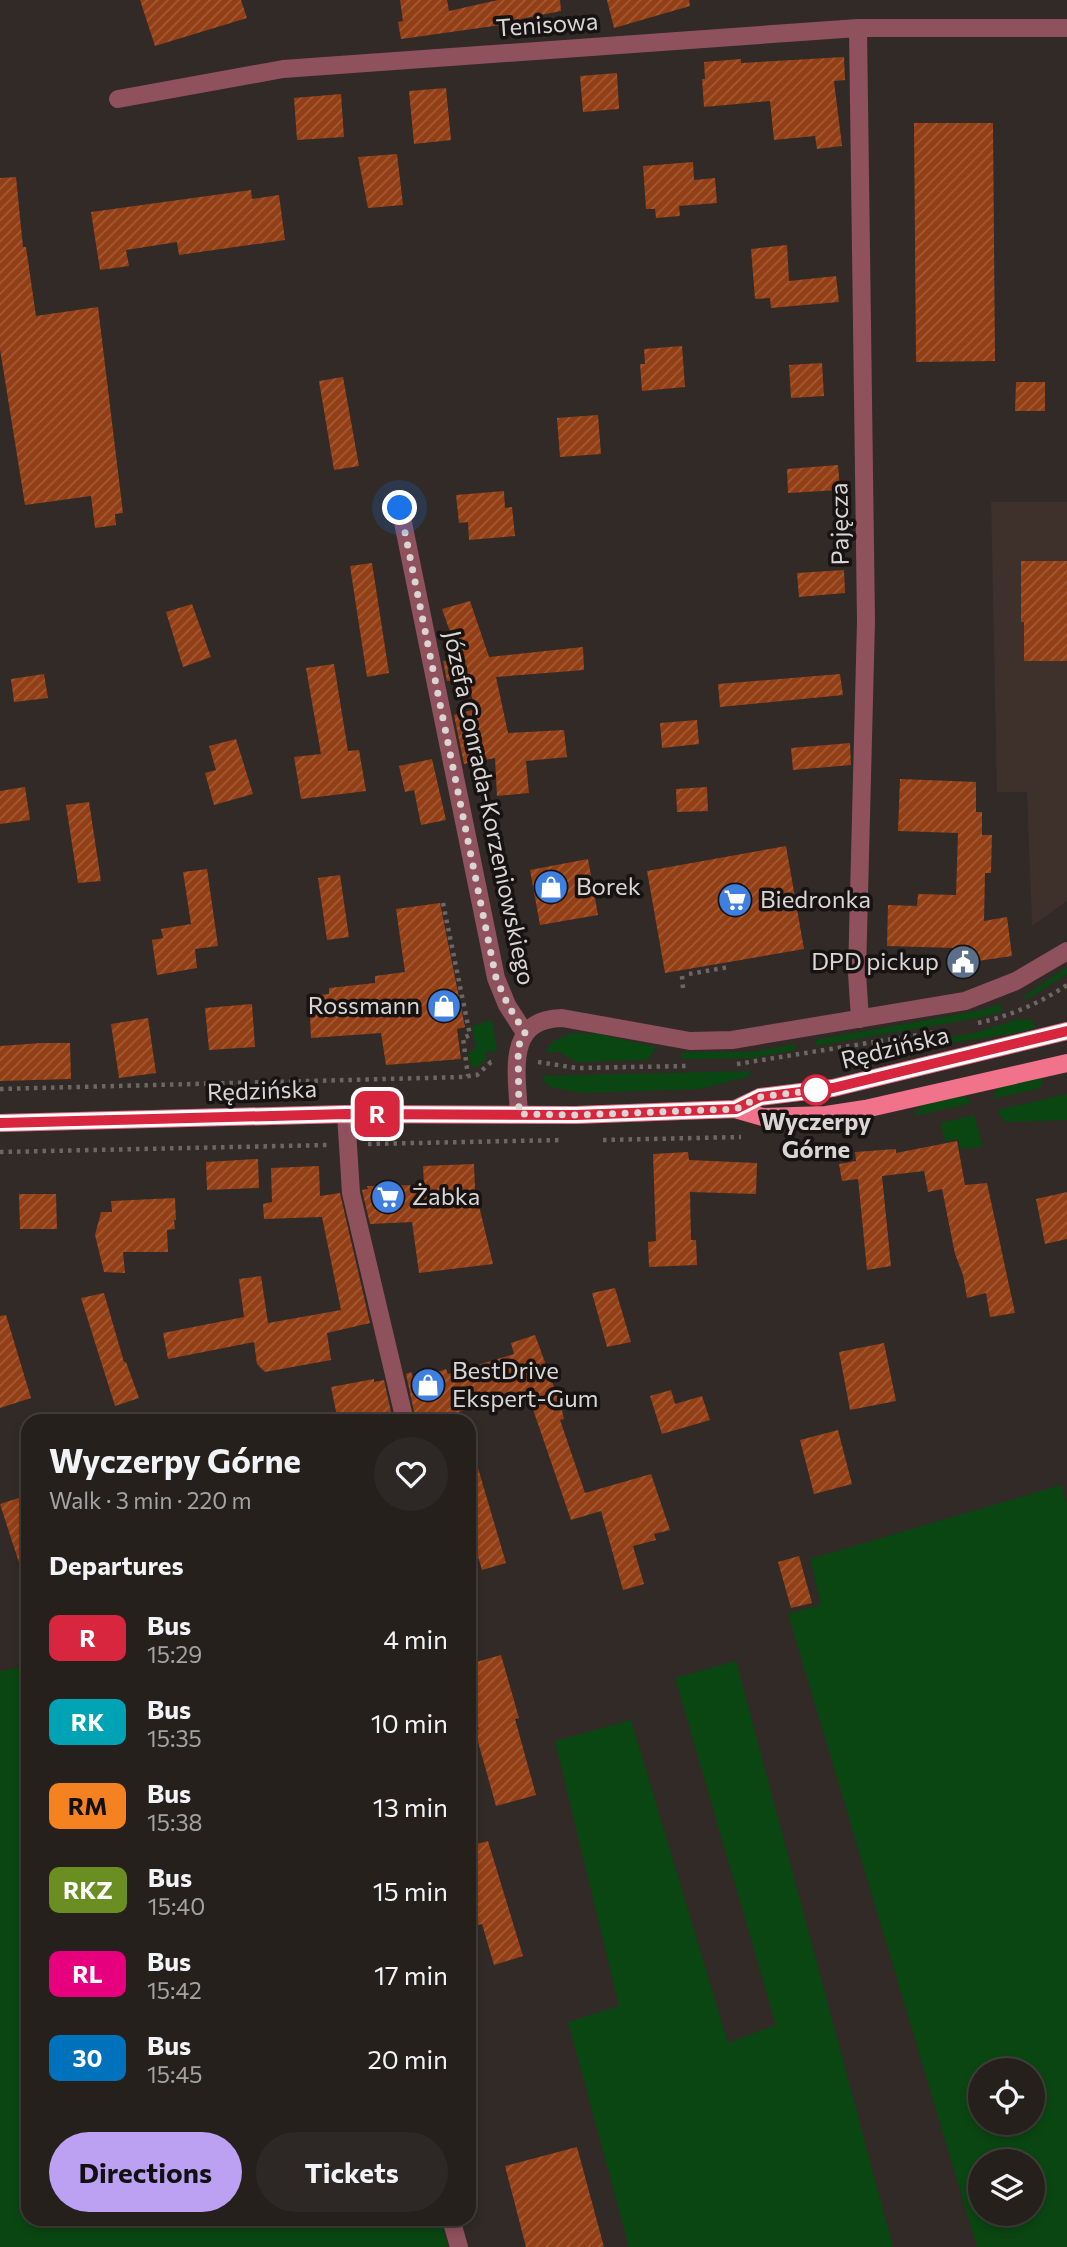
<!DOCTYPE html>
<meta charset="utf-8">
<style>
body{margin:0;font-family:Commissioner,sans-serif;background:#2d2825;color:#f1f3f6;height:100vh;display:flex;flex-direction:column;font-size:26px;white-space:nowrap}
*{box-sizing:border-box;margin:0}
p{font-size:23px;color:#a3a3a3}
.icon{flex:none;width:38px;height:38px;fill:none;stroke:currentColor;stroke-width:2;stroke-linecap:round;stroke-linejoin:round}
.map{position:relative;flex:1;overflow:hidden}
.panel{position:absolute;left:21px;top:1414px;width:455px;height:812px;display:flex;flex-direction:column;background:#25201c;border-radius:21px;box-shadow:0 4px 10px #0003,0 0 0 2px #423e3b}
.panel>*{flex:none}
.badge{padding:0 14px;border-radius:10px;font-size:24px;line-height:46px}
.fabs{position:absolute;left:968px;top:2058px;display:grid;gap:14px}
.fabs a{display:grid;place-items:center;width:77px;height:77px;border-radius:50%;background:#25201c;box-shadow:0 4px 10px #0003,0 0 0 2px #423e3b;font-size:35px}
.you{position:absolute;width:35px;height:35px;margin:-18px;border:5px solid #fff;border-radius:50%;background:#1a73e8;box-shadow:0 0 0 10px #1a73e833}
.map>.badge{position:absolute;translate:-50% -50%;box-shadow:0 0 0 4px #fff}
h2{padding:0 28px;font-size:26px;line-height:63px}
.round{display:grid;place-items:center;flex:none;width:74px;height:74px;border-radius:37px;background:#2d2825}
.overview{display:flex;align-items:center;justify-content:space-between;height:119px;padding:0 28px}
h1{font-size:33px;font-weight:700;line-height:52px}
.button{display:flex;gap:14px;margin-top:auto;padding:14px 28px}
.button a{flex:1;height:80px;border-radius:42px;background:#bca0f2;color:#111;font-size:28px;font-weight:700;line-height:80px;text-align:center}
.button a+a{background:#2d2825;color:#f1f3f6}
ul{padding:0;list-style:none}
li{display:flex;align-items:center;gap:21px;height:84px;padding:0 28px}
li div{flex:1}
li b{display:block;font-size:26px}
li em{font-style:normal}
li .badge{min-width:77px;font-weight:700;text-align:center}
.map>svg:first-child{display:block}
</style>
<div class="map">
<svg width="1067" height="2247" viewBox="0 0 1067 2247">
<defs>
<pattern id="building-hatch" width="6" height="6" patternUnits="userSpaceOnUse" patternTransform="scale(1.75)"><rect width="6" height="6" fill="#933f16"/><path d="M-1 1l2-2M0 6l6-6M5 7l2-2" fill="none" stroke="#a25a37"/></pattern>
</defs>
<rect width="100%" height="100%" fill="#312a26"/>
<path fill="#3e302a" d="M 991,502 L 1067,502 L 1067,901 L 1032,926 L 1027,792 L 997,792 Z"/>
<path fill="#0a4612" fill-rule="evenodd" d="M 1067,967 L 1067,974 L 1026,1000 L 1024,996 Z
M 1001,1004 L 1003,1011 L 984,1017 L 816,1046 L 815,1040 L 982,1010 Z
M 1019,1019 L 1032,1020 L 1036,1028 L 1011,1034 L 915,1048 L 916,1043 L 974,1033 Z
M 492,1020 L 497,1052 L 487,1051 L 485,1056 L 487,1059 L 477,1067 L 471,1067 L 468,1054 L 476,1047 L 472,1026 Z
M 572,1033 L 598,1034 L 656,1047 L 649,1059 L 644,1060 L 577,1062 L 559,1052 L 545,1052 L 552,1042 Z
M 795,1044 L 796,1050 L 753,1058 L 682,1059 L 682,1052 L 752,1052 Z
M 749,1071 L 751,1076 L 700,1089 L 582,1093 L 551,1087 L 545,1083 L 542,1076 Z
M 1043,1077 L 1041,1086 L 1037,1089 L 993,1099 L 998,1087 Z
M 1067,1094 L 1067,1120 L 1007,1122 L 1002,1119 L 997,1110 Z
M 957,1096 L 965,1096 L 972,1103 L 913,1116 L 923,1104 Z
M 974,1115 L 983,1147 L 961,1149 L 958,1139 L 945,1141 L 940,1123 Z
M 1061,1485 L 1067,1503 L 1067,2247 L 977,2247 L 788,1614 L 821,1605 L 810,1559 ZM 980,2070 L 1032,2070 L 1032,2123 L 980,2123 ZM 980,2161 L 1032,2161 L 1032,2214 L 980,2214 Z
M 736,1661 L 893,2247 L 629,2247 L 568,2022 L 619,2006 L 555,1741 L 631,1720 L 728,2043 L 776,2025 L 675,1678 Z
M 28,1666 L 28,2219 L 441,2219 L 448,2247 L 0,2247 L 0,1671 Z"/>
<path fill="url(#building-hatch)" d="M 140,0 L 241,0 L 247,18 L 155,46 Z
M 400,0 L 447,0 L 449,11 L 498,0 L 560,0 L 561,11 L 500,23 L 501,25 L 401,39 L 398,22 L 403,21 Z
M 607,0 L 689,0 L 690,6 L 614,28 Z
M 844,57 L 845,80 L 834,81 L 842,146 L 817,149 L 815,136 L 774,140 L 770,101 L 704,107 L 702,79 L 705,79 L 704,62 L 741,59 L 741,63 Z
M 617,73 L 619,109 L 583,112 L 580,76 Z
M 446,88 L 451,140 L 414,144 L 409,91 Z
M 341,94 L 344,137 L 297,140 L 294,98 Z
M 914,123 L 993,123 L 995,361 L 916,362 Z
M 397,154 L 403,205 L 368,208 L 358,157 Z
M 693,162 L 694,180 L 715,178 L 717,203 L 679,206 L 680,216 L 656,218 L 655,209 L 646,209 L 643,166 Z
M 16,177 L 23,247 L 26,247 L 36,316 L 98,307 L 123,513 L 115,514 L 116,525 L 95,528 L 91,496 L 25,505 L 0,349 L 0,178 Z
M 251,190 L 252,199 L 279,195 L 285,240 L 179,255 L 177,242 L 126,250 L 129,266 L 100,270 L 91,212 Z
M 787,245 L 789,281 L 836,276 L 839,302 L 771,308 L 770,298 L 755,299 L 751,249 Z
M 682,346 L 685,387 L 642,391 L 640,364 L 645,364 L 644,349 Z
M 822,363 L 824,396 L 791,398 L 789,365 Z
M 343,377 L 359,466 L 334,470 L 319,381 Z
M 1016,382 L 1045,382 L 1045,411 L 1015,411 Z
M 598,415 L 601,454 L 560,457 L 557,418 Z
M 838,465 L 840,490 L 788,493 L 787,469 Z
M 504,491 L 505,508 L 512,507 L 515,536 L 469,540 L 468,522 L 459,523 L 456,495 Z
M 1021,561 L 1067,561 L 1067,661 L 1024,661 L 1024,622 L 1021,622 Z
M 372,563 L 389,673 L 367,677 L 350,566 Z
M 844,570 L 845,593 L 799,597 L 797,573 Z
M 470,601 L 489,657 L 583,647 L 584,670 L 496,677 L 508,733 L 564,730 L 567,757 L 526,761 L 529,793 L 497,796 L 495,758 L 464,764 L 454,715 L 476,709 L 466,680 L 447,681 L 443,661 L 460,660 L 442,609 Z
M 192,604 L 211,657 L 183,667 L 166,612 Z
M 334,664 L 348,751 L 359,750 L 366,791 L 301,799 L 294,757 L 321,754 L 306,668 Z
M 44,674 L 48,698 L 14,702 L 11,679 Z
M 840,674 L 843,695 L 720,707 L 718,684 Z
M 697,720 L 699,744 L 662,748 L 660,723 Z
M 236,739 L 253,794 L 214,805 L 205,773 L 216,770 L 209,746 Z
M 850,743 L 851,765 L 793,770 L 791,748 Z
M 432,759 L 446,820 L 421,825 L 414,790 L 405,792 L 399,766 Z
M 900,779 L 976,782 L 976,812 L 982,812 L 982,835 L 992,835 L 991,873 L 985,873 L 984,921 L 1007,917 L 1012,956 L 957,964 L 956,948 L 887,946 L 888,905 L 917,906 L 918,894 L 956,895 L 958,833 L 898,831 Z
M 25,787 L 30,820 L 0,824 L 0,791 Z
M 707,787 L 708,811 L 677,812 L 676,789 Z
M 89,802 L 101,881 L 78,883 L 66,805 Z
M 786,846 L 804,949 L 665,973 L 647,871 Z
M 588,859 L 598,915 L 540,925 L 530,870 Z
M 207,869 L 218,946 L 195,949 L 197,968 L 157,975 L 152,940 L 163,938 L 161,929 L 191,924 L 183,872 Z
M 340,875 L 349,937 L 327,940 L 318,878 Z
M 440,903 L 465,1027 L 457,1029 L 461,1059 L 386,1065 L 381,1033 L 311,1038 L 309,996 L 329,994 L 329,988 L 375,983 L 375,976 L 405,972 L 396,909 Z
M 252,1004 L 255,1047 L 209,1050 L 205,1008 Z
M 148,1018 L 156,1073 L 119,1078 L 111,1024 Z
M 41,1043 L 70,1043 L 71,1079 L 0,1081 L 0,1046 Z
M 957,1141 L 965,1185 L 987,1183 L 1015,1313 L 990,1317 L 986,1293 L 967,1298 L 963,1275 L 955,1254 L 942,1189 L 928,1192 L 924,1171 L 882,1176 L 891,1266 L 867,1270 L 858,1179 L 842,1181 L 839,1164 L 856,1161 L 855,1152 L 896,1149 L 896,1153 Z
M 688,1152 L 689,1160 L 757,1163 L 756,1194 L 690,1192 L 691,1240 L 696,1240 L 697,1265 L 649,1267 L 648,1242 L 656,1241 L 653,1154 Z
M 258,1159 L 259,1188 L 207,1190 L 206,1162 Z
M 474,1164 L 475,1189 L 493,1264 L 419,1273 L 412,1222 L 370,1224 L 362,1190 L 368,1189 L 367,1186 L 424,1185 L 423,1166 Z
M 319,1166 L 320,1196 L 340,1193 L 370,1323 L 327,1333 L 331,1360 L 265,1372 L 257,1364 L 254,1342 L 168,1359 L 163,1333 L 244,1317 L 239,1279 L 261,1276 L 268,1323 L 341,1310 L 322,1217 L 264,1219 L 263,1204 L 272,1202 L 271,1168 Z
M 1067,1192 L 1067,1239 L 1045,1244 L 1036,1199 Z
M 19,1194 L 56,1194 L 57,1229 L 20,1229 Z
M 175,1198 L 176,1220 L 174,1220 L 175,1229 L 167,1230 L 168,1252 L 123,1252 L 125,1273 L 104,1272 L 95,1235 L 101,1212 L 112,1212 L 111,1201 Z
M 615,1288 L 631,1342 L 607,1347 L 592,1293 Z
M 104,1293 L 124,1362 L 126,1362 L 139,1398 L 115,1406 L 81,1298 Z
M 6,1315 L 31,1398 L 0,1408 L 0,1316 Z
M 535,1335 L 561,1406 L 564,1419 L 560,1420 L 585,1493 L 651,1474 L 670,1530 L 654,1534 L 656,1540 L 633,1546 L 644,1584 L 623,1590 L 601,1511 L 571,1520 L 527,1392 L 459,1412 L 462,1421 L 416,1421 L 406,1374 L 411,1372 L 414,1380 L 446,1369 L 448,1374 L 514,1354 L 511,1343 Z
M 884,1343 L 896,1401 L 850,1410 L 839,1352 Z
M 374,1379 L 374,1382 L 384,1380 L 393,1421 L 338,1421 L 331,1387 Z
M 671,1390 L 675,1404 L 702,1396 L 710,1420 L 662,1434 L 650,1396 Z
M 838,1430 L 852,1484 L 814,1494 L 800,1440 Z
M 475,1458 L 506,1563 L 482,1570 L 469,1526 L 469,1459 Z
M 28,1495 L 28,1577 L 24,1578 L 0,1504 Z
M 799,1556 L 812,1603 L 791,1608 L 778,1562 Z
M 501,1655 L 519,1718 L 515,1719 L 536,1795 L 496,1806 L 475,1731 L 479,1729 L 469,1695 L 469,1664 Z
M 488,1841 L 523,1956 L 494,1965 L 482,1924 L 469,1927 L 469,1846 Z
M 577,2147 L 604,2247 L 526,2247 L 505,2166 Z"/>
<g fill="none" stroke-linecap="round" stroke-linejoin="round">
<path stroke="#6d6764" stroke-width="4.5" stroke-dasharray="3.5 5" stroke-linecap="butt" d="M 443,903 L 470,1035 L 463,1038 L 468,1076
M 689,974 L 729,967
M 682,976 L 683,988
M 978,1023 C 1010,1016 1040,1003 1067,985
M 538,1062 L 577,1068 L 686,1066
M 737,1064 L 943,1031
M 0,1089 L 463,1077 L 477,1075 L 491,1062 L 495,1062
M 603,1140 L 741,1137
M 368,1144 L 562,1140
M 0,1152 L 328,1145"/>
<path stroke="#8f515c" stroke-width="18" d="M 858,28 L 866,621 L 857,973 L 860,1019
M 118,99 L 283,69 L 858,28 L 1067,28
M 400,508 L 496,978 L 507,1005 L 525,1033
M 346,1114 L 351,1193 L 405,1421
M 519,1114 C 517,1073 505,1019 562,1018 L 690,1041 L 732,1040 L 965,1001 L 1016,981 L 1067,951
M 451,2219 L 459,2247"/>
<path stroke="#f1728b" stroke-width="18" d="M 735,1109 L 760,1097 L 833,1088 L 1067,1031
M 0,1123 L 346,1114 L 576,1115 L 735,1109 L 763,1117 L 826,1115 L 865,1109 L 1067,1063"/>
</g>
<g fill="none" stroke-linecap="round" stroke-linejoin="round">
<g stroke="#fff" stroke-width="16">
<path id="line" d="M 0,1123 L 346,1114 L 576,1115 L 736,1109 L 760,1097 L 833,1088 L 1067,1031"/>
</g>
<use href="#line" stroke="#d7263d" stroke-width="10"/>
<path stroke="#dad5d3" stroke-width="7" stroke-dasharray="0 12.6" d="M 400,508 L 496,978 L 508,1005 L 525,1033 L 518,1047 L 519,1114 L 576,1115 L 736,1109 L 760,1097 L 816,1090"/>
</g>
<defs>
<g id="shop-disc" transform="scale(1.75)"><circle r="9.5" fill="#3f7fe0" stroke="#171312"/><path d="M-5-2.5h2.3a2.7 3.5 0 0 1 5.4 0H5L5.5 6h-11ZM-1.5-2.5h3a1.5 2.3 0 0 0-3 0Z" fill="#fff"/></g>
<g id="supermarket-disc" transform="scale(1.75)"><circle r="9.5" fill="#3f7fe0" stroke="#171312"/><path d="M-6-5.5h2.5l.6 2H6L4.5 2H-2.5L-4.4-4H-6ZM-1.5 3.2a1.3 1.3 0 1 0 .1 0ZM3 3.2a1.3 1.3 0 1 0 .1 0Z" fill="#fff"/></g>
<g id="civic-disc" transform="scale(1.75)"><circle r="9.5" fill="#5c6f8a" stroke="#171312"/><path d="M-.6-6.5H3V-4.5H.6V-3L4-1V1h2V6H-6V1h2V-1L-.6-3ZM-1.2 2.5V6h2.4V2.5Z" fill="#fff"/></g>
</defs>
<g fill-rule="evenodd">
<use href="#shop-disc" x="551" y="887"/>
<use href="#supermarket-disc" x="735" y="900"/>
<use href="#civic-disc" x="963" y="962"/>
<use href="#shop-disc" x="444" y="1006"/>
<use href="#supermarket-disc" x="388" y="1197"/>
<use href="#shop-disc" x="428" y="1385"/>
</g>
<circle fill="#fff" stroke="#d7263d" stroke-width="3.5" cx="816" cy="1090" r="14"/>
<g text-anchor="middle" stroke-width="7" stroke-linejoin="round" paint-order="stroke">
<g font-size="24" fill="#dad5d3" stroke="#171312">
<text transform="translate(547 25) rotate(-4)" y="8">Tenisowa</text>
<text transform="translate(840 524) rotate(-91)" y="8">Pajęcza</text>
<text transform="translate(489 808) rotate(78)" y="8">Józefa Conrada-Korzeniowskiego</text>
<text transform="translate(895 1048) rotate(-14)" y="8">Rędzińska</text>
<text transform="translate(262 1091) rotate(-2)" y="8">Rędzińska</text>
</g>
<g font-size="24" fill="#dad5d3" stroke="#171312" text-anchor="start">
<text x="576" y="895">Borek</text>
<text x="760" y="908">Biedronka</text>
<text x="939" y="970" text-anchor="end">DPD pickup</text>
<text x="420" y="1014" text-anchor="end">Rossmann</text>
<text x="412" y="1205">Żabka</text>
<text x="452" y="1379">BestDrive<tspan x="452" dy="28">Ekspert-Gum</tspan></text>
</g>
<g font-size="24" font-weight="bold" fill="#dad5d3" stroke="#171312">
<text x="816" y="1130">Wyczerpy<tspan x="816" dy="28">Górne</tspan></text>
</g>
</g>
</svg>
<div class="fabs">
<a><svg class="icon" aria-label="locate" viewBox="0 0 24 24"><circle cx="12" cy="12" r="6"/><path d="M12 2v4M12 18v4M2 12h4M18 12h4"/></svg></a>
<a><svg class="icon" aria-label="layers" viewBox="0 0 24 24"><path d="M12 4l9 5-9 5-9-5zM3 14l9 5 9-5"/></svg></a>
</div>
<div class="you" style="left:400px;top:508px"></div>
<b class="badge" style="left:377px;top:1114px;background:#d7263d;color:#fff">R</b>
<section class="panel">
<div class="overview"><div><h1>Wyczerpy Górne</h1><p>Walk · 3 min · 220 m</p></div><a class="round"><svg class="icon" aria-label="heart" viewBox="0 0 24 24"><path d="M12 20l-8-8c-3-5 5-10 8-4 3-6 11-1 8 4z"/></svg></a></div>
<h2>Departures</h2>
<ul>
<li><span class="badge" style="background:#d7263d;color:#fff">R</span><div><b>Bus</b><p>15:29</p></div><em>4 min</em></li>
<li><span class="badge" style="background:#00a3b4;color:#fff">RK</span><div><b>Bus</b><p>15:35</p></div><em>10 min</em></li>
<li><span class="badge" style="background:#f58220;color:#111">RM</span><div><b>Bus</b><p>15:38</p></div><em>13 min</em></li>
<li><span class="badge" style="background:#6b8e23;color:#fff">RKZ</span><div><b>Bus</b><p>15:40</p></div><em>15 min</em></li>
<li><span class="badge" style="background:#e6007e;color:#fff">RL</span><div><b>Bus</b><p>15:42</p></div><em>17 min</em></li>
<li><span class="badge" style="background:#0072bc;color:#fff">30</span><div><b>Bus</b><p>15:45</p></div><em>20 min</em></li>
</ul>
<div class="button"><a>Directions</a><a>Tickets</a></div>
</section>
</div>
